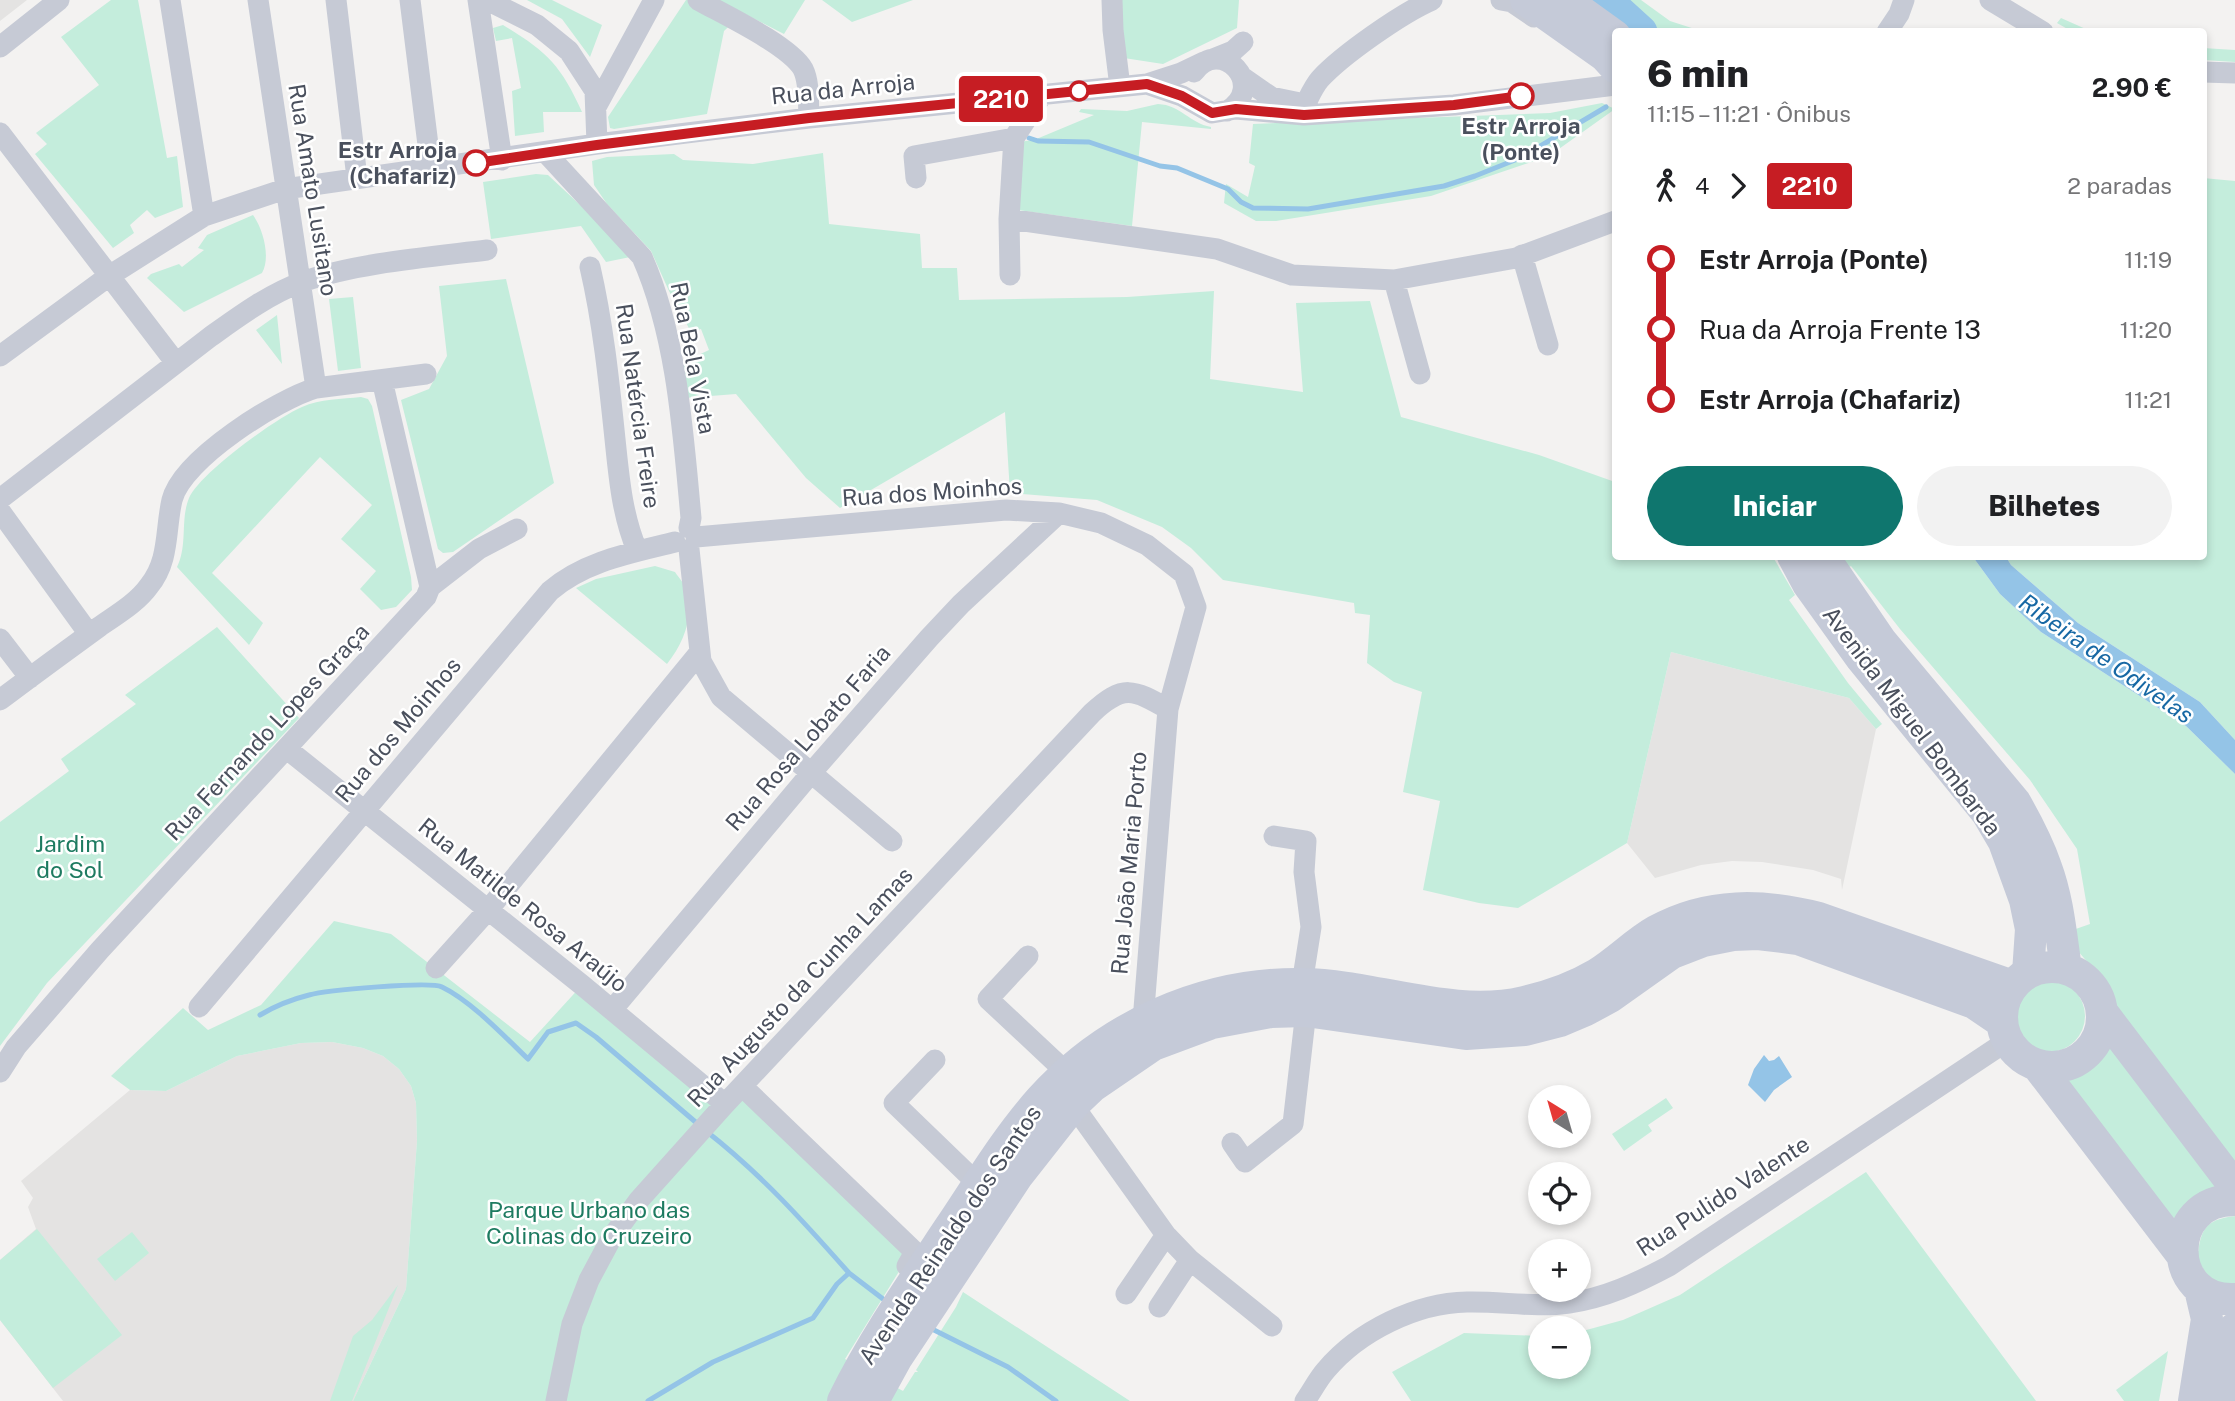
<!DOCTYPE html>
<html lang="pt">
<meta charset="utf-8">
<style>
body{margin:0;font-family:"Public Sans",sans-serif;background:#f2f2f2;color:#202124;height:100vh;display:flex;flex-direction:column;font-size:26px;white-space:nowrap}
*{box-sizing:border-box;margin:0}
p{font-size:23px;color:#757577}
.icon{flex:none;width:38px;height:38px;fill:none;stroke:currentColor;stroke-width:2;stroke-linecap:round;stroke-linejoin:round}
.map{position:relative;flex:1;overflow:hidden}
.side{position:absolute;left:1612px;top:28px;width:595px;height:532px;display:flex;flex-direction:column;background:#fff;border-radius:7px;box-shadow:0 4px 10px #0003}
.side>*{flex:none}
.badge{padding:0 14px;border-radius:5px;font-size:24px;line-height:46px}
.needle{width:46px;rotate:323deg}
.controls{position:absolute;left:1528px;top:1085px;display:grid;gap:14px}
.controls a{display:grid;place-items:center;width:63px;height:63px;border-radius:50%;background:#fff;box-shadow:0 4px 10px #0003;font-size:35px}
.map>.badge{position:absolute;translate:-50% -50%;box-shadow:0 0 0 4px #fff}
.legs{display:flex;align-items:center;gap:10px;height:77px;padding:0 35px;font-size:23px}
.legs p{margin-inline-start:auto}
.summary{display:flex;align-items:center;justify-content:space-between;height:119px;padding:0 35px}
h1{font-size:38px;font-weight:800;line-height:52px}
.action{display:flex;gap:14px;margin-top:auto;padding:14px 35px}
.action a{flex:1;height:80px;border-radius:42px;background:#0f766e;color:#fff;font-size:28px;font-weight:800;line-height:80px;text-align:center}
.action a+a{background:#f2f2f2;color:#202124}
ul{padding:0 35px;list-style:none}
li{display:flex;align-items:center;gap:24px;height:70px;font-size:26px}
li i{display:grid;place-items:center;width:10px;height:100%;margin:0 9px;background:currentColor}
li i::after{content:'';width:18px;height:18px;margin:-9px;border:5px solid;border-radius:50%;background:#fff}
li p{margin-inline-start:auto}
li:first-child i{background:linear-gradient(#0000 50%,currentColor 0)}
li:last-child i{background:linear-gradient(currentColor 50%,#0000 0)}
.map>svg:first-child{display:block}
</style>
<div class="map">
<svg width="2235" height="1401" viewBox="0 0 2235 1401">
<rect width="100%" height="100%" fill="#f3f2f1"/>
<path fill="#e4e3e2" d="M 0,0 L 27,0 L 0,21 Z
M 1671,652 L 1849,698 L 1876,729 L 1842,890 L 1841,879 L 1813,870 L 1762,862 L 1732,861 L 1701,865 L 1655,878 L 1627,843 Z
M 332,1042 L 363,1048 L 383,1056 L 399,1069 L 411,1086 L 416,1103 L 417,1141 L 406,1289 L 353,1401 L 63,1401 L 0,1320 L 0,1260 L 36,1229 L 28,1207 L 33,1198 L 21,1181 L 130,1090 L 166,1091 L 237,1056 L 301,1043 Z"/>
<path fill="#c4eddc" d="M 111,0 L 138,0 L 167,158 L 177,156 L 183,207 L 155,218 L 147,210 L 130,225 L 134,233 L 113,248 L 35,154 L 47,144 L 36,133 L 99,85 L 61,37 Z
M 527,0 L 552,0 L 602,25 L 590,57 L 562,19 Z
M 686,0 L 805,0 L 784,34 L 743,13 L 724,31 L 707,114 L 614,129 L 610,128 L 608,117 Z
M 822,0 L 913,0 L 852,22 Z
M 1118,0 L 1239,0 L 1237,28 L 1163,64 L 1124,58 Z
M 1590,0 L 1641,0 L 1670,21 L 1701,31 L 1629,31 Z
M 2061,18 L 2088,30 L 2092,31 L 2071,31 L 2057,23 Z
M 503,25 C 546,51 561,65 582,112 L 543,112 L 544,132 L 515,136 L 512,91 L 521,88 L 512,38 L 496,41 L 493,28 Z
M 2203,48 L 2235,50 L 2235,62 L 2203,60 Z
M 1602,103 L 1615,109 L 1549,156 L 1431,196 L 1276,221 L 1256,221 L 1224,203 L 1226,184 L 1248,197 L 1255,166 L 1249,163 L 1253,124 L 1550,113 Z
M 1158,104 C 1181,105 1189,123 1211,127 L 1211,129 L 1142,122 L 1132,226 L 1018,210 L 1018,142 L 1034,140 L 1094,115 L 1079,112 L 1081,109 L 1127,111 Z
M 823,153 L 829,224 L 920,234 L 922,268 L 957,268 L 959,300 L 1127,297 L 1214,291 L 1210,379 L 1303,392 L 1296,303 L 1370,301 L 1401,417 L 1539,455 L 1615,482 L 1615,556 L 1773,557 L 1795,595 L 1789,600 L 1848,683 L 1882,724 L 1876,729 L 1849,698 L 1671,652 L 1627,843 L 1518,908 L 1479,903 L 1423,890 L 1440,801 L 1403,792 L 1422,692 L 1394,682 L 1367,663 L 1370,615 L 1355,613 L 1354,603 L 1223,580 L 1191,548 L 1162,527 L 1097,500 L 1010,493 L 1005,412 L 840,508 L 806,478 L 736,394 L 685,398 L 677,365 L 709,350 L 701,329 L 691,332 L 669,291 L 651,251 L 607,204 L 594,185 L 592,161 L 607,157 L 674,154 L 683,160 L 753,164 Z
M 536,174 L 548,175 L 635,256 L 606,262 L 581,226 L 491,239 L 483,182 Z
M 2203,178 L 2235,181 L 2235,740 L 2200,702 L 2078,623 L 2011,565 L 2006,557 L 2203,556 Z
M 253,215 C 263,229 271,257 262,273 L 184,312 L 147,278 L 151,274 L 179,264 L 182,267 L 204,250 L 198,248 L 207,235 Z
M 506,279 L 554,483 L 453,552 L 443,553 L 438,549 L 401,400 L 429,389 L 447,356 L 439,286 Z
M 353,297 L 361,368 L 338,371 L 329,299 Z
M 277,315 L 282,364 L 256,330 Z
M 361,397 L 368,399 L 372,406 L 411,577 L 412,590 L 396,607 L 381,610 L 360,589 L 376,571 L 341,539 L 372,505 L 320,457 L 212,573 L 263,623 L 249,645 L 177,567 C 188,545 180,520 189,498 C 200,473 276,418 302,407 C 320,399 342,399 361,397 Z
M 1839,557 L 1973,557 L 2000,594 L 2041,632 L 2186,726 L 2235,774 L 2235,1170 L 2119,1019 L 2103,980 L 2077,950 L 2070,931 L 2090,924 L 2077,849 L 2030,780 L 1900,629 L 1851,566 L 1846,569 Z
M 655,566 L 675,572 C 678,577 685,584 687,591 C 694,618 683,644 667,664 L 576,588 L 596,579 Z
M 217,627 L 299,718 L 47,983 L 0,1046 L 0,822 L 69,771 L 61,759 L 136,704 L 125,695 Z
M 334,921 L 391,934 L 530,1042 L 582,985 L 725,1104 L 742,1086 L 911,1252 L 845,1359 L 903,1391 L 915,1372 L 918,1372 L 916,1370 L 956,1307 L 963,1292 L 1130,1401 L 353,1401 L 406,1289 L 417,1141 L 416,1103 L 411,1086 L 399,1069 L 383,1056 L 363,1048 L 332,1042 L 301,1043 L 237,1056 L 166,1091 L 130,1090 L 111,1076 L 183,1008 L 208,1030 L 261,1005 Z
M2013 1016a36 36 0 1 1 72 0a36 36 0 1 1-72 0Z
M 2108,1040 L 2220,1187 L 2182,1208 L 2171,1225 L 2059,1078 C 2082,1074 2098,1062 2108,1040 Z
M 1666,1098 L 1673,1108 L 1648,1125 L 1652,1131 L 1624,1151 L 1612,1134 Z
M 1866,1172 L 2036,1401 L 1411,1401 L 1392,1372 L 1464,1333 L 1540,1336 L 1540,1367 L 1578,1367 L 1579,1332 L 1623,1320 L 1680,1295 Z
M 2235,1216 L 2235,1287 L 2210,1280 L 2197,1259 C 2201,1230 2203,1220 2235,1216 Z
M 37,1229 L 122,1335 L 53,1388 L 0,1320 L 0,1260 Z
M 132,1232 L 149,1253 L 115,1281 L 97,1259 Z
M 398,1285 L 352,1401 L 330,1401 L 353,1336 L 372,1320 Z
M 2168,1351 L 2159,1401 L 2124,1401 L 2116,1390 Z"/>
<path fill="#94c4e7" d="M 1973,557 L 2006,557 L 2011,565 L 2078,623 L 2200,702 L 2235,740 L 2235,774 L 2186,726 L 2041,632 L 2000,594 Z
M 1764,1055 L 1769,1061 L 1774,1060 L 1779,1056 L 1792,1077 L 1774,1090 L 1765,1102 L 1748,1085 L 1754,1069 Z"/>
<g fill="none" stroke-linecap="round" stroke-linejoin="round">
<path stroke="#94c4e7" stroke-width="5" d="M 1029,138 L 1038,141 L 1089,142 L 1160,166 L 1177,168 L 1228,189 L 1241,202 L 1253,208 L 1308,209 L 1444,186 L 1475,176 L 1520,158 L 1606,107
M 260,1015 C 275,1006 293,999 309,995 C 326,990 431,981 442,987 C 471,1001 504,1036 528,1059 L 548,1032 L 576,1023 L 596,1037 L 699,1125
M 706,1131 C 760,1173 804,1222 849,1273
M 928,1327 L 1008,1367 L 1056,1401
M 648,1401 L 713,1362 L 813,1318 L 837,1284 L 849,1273 L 887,1302"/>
<path stroke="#94c4e7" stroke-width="33" d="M 1606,0 L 1641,32"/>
<path stroke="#c6cad5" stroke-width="21" d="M 170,0 L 204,216
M 258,0 L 316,388
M 336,0 L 357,178
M 410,0 L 431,169
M 478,0 L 502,160
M 487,0 L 537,25 L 569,51 L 595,91 L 597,144
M 698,0 C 723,14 789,45 803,69 C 810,83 808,103 809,118
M 1112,0 L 1113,30 L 1120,87
M 1501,0 L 1512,2 L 1534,17
M 1990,0 L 2043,32
M 1887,32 L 1899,14 L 1904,0
M 0,47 L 59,0
M 1213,59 L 1233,51 L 1243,42
M 1194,72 C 1220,35 1269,86 1227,111
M 2203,72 L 2235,73
M 1242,77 L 1271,97 L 1300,103
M 1147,84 L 1182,96 L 1212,113 L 1236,109 L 1304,115 L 1454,105 L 1615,85
M 1306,103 C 1310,95 1314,86 1320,79 C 1342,55 1402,13 1432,0
M 596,107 L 654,0
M 0,133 L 176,363
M 546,153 L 642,257 C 677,336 683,432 691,518 L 689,528
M 916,178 L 914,156 L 1014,138
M 1009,219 L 1217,249 L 1292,275 L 1394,280 L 1516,258 L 1615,221
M 1522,255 L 1548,345
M 590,267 C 603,323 609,381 615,439 C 619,477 622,515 637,550
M 1010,275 L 1009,219 L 1014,138 L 1042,95
M 1394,280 L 1420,374
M 0,356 L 109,276 L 204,216 L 285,189 L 597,144 L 809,118 L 1147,84 L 1181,73 L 1204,62
M 0,499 L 210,337 C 238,317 269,294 302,282 C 356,263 430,257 487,250
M 0,511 L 89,634
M 696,537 L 1006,510 L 1059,513 L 1101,523 L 1147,545 L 1184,574 L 1196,607 L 1168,709 L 1143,1021
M 689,549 L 701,661 L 721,697 L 892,841
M 430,587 L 479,549 L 517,529
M 0,639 L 30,678
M 0,700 C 33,675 66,651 99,627 C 116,615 137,603 149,586 C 170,560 165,530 172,500 C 182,459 278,399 316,388 L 426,374
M 287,749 L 582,985 L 725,1104
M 1274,836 L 1306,841 L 1304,872 L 1311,927 L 1302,984
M 1028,956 L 988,999 L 1067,1073
M 436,968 L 488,910 L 700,652
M 199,1007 L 550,591 C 585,561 631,553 675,542
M 612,1010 L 812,772 L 929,638 L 961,604 L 1059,513
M 935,1060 L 894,1103 L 979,1185
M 0,1072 L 16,1047 L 100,950 L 426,597 L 430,587 L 382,380
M 742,1086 L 915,1252 L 907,1266 L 917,1272
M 1073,1105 L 1166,1235
M 1232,1143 L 1245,1162 L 1293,1124 L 1306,1011
M 1190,1260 L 1272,1326
M 1126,1294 L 1166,1235 L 1190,1260 L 1159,1307
M 556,1401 L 572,1324 L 589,1280 L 612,1237 L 639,1200 L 725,1104 L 1092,713 C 1123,684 1133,689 1168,709
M 1305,1401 C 1312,1391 1318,1379 1326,1370 C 1359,1331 1416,1303 1467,1302 C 1501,1301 1535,1308 1569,1303 C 1605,1298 1637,1283 1669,1266 L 2007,1041"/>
<path stroke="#c5cad8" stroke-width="32" d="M 1526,0 L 1605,56 L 1615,67
M 1565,0 L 1615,36
M 1793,556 L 1808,584 L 1861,658 L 1987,813 L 2004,842 L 2025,900 L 2031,929 L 2028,973
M 1823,556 L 1881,641 L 2015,802 C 2027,823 2038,844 2046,867 C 2058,899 2061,935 2066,969
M2002 1017a50 50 0 1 1 100 0a50 50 0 1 1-100 0Z
M 2102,1012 L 2235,1187
M 2037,1065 L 2182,1255
M 2235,1200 C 2164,1199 2166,1303 2235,1299
M 843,1401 C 873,1340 912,1284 950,1227 C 979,1184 1006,1138 1041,1099 C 1107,1026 1204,982 1303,984 C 1376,985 1452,1019 1524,1002 C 1550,996 1575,987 1597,974 C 1618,961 1635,943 1656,931 C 1708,902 1764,904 1819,918 L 2013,986
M 873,1401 L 896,1359 L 1018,1175 L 1073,1105 L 1093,1086 L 1153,1045 L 1212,1023 L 1271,1012 L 1306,1011 L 1466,1034 L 1525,1030 L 1560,1021 L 1586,1010 L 1610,997 L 1672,953 L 1703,941 L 1733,935 L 1758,934 L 1798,939 L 1974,1003 L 2002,1022
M 2194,1401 L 2207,1319 L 2200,1289
M 2221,1401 L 2235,1328"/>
</g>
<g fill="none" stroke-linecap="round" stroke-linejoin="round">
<g stroke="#fff" stroke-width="16">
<path id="line-1" d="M 476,163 L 597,145 L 809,118 L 1147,84 L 1182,96 L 1212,113 L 1236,109 L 1304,115 L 1454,105 L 1521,96"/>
</g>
<use href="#line-1" stroke="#c61d23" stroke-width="10"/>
</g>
<g fill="#fff" stroke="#c61d23" stroke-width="3.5">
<circle cx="1079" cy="91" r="9"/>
<circle cx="1521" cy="96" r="12"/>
<circle cx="476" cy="163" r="12"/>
</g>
<g text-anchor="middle" stroke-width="5" stroke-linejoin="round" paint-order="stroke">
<g font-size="23" fill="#4a505d" stroke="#fff">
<text transform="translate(843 89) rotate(-6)" y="8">Rua da Arroja</text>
<text transform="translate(313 190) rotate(81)" y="8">Rua Amato Lusitano</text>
<text transform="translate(693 358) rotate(79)" y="8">Rua Bela Vista</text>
<text transform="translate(638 406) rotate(82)" y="8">Rua Natércia Freire</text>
<text transform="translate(932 492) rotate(-4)" y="8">Rua dos Moinhos</text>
<text transform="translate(1912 721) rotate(53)" y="8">Avenida Miguel Bombarda</text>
<text transform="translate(398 730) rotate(-50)" y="8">Rua dos Moinhos</text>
<text transform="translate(267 732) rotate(-47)" y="8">Rua Fernando Lopes Graça</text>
<text transform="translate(808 738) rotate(-49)" y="8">Rua Rosa Lobato Faria</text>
<text transform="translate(1129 863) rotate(-85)" y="8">Rua João Maria Porto</text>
<text transform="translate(523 905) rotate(39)" y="8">Rua Matilde Rosa Araújo</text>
<text transform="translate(800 987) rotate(-47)" y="8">Rua Augusto da Cunha Lamas</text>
<text transform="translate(1723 1196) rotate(-33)" y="8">Rua Pulido Valente</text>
<text transform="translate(950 1235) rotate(-56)" y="8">Avenida Reinaldo dos Santos</text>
</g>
<g font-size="23" font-weight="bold" fill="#4a505d" stroke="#fff">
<text x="1521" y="134">Estr Arroja<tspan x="1521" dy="26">(Ponte)</tspan></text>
<text x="457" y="158" text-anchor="end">Estr Arroja<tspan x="457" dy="26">(Chafariz)</tspan></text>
</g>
<g font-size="23" fill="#1e7b61" stroke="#fff">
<text x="70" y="852">Jardim<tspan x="70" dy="26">do Sol</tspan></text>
<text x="589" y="1218">Parque Urbano das<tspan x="589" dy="26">Colinas do Cruzeiro</tspan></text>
</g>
<g font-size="24" font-style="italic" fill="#1768a4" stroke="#fff">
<text transform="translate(2106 659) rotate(35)" y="8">Ribeira de Odivelas</text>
</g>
</g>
</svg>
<div class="controls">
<a><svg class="needle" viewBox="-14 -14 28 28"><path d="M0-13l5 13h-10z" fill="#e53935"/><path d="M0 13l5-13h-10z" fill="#757577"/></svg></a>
<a><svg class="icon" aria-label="locate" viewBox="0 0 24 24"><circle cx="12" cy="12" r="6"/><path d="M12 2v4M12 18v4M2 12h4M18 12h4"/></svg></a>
<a>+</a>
<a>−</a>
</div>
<b class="badge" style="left:1001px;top:99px;background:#c61d23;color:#fff">2210</b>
<section class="side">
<div class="summary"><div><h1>6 min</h1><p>11:15 – 11:21 · Ônibus</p></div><b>2.90 €</b></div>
<div class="legs"><svg class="icon" aria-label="walk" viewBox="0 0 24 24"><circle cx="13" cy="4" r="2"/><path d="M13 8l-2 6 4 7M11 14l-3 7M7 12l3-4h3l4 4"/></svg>4<svg class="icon" aria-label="forward" viewBox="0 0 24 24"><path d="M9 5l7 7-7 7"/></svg><b class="badge" style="background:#c61d23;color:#fff">2210</b><p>2 paradas</p></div>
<ul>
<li><i style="color:#c61d23"></i><b>Estr Arroja (Ponte)</b><p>11:19</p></li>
<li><i style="color:#c61d23"></i><span>Rua da Arroja Frente 13</span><p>11:20</p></li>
<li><i style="color:#c61d23"></i><b>Estr Arroja (Chafariz)</b><p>11:21</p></li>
</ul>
<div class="action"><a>Iniciar</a><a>Bilhetes</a></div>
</section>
</div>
